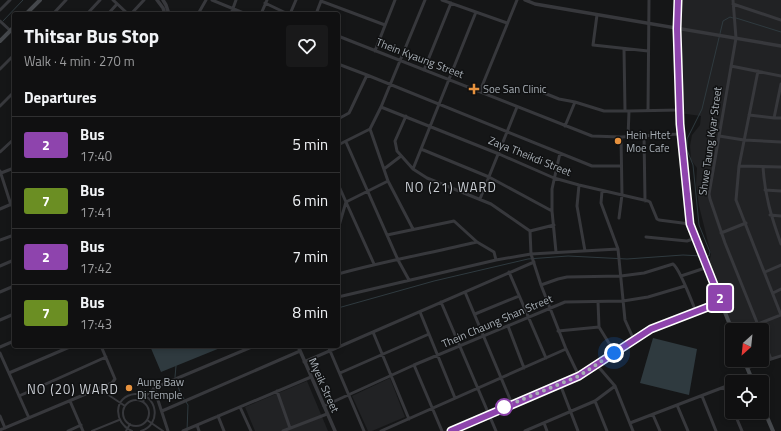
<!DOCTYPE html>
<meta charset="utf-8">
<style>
body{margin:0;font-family:"Titillium Web",sans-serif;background:#19191a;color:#f1f3f6;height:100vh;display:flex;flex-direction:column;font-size:15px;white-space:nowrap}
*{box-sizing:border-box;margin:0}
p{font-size:13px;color:#9c9d9f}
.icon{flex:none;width:22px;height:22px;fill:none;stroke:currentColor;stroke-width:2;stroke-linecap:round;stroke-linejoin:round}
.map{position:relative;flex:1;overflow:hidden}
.drawer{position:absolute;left:12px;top:12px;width:328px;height:336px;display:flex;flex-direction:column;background:#101011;border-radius:4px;box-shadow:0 2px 6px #0003,0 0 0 1px #303031}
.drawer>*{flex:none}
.badge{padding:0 8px;border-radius:3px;font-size:14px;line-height:26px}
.needle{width:26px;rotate:207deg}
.buttons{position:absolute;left:725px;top:323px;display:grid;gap:8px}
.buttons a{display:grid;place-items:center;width:44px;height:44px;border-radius:4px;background:#101011;box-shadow:0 2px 6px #0003,0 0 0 1px #303031;font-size:20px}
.you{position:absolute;width:20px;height:20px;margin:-10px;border:3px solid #fff;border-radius:50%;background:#1a73e8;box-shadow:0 0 0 6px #1a73e833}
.map>.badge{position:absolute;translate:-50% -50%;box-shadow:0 0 0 2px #fff}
h2{padding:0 12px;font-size:15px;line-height:36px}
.round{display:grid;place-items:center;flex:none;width:42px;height:42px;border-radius:4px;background:#19191a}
.overview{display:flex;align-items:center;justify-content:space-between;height:68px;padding:0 12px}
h1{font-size:19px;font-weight:700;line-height:30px}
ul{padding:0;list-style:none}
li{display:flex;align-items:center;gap:12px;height:56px;padding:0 12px;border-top:1px solid #303031}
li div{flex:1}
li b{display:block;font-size:15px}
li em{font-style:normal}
li .badge{min-width:44px;font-weight:700;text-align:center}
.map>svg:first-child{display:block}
</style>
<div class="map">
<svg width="781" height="431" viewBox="0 0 781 431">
<rect width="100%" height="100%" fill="#151617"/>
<path fill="#212224" d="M 678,0 L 781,0 L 781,356 L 747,368 L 744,360 L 762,360 L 762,330 L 732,330 L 708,267 L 711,254 L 699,206 L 696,184 L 697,168 L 691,160 L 690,146 L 692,135 L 700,125 L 701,116 L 679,113 Z
M 390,378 L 405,417 L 372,431 L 368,431 L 352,396 Z
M 307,381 L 328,431 L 255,431 L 245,407 Z"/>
<path fill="#2f3a3f" d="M 653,338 L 697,349 L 689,395 L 640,383 Z
M 150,346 L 225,346 L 161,372 Z"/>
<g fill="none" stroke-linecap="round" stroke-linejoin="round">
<path stroke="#2f3a3f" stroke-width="1" d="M 736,18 L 781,32
M 3,21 L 23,0
M 705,256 L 709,256 L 710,252 L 699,225 L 693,165 L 687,150 L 687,139 L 702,109 L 723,21 L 730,17 L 733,18
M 338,308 L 434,281 L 528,259 L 568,256 L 627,259 L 683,255 L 702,256
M 175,377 L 176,366
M 176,380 L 180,392 L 184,399
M 186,402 L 188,405 L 187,431"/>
<path stroke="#37383c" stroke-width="2" d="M 98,388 L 125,406
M123 413a13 13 0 1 1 26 0a13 13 0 1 1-26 0Z
M 143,402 L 146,396 L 154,388
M 147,420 L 163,431
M 92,431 L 119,420
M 126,431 L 130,424
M 132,431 C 113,423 113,396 135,394 C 158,393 162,425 141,431"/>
<path stroke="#37383c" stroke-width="3" d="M 113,0 L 128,14
M 212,0 L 246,14
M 442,0 L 507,23
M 733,0 L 736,38 L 709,194 L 710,199 L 725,243 L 760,330
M 321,1 L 385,25
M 265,3 L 288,14
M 733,4 L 781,20
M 0,10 L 10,0
M 53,14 L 66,0
M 87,14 L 100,0
M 108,14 L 117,4
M 131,14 L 144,0
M 198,14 L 206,0
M 231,14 L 236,0
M 261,14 L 267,0
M 290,14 L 296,0
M 316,14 L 321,1
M 597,15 L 593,45 L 648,51
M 0,21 L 14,34
M 338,36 L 592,136 L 621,137 L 680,134
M 624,49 L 625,111
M 375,51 L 395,0
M 338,64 L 367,75 L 592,166 L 621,166
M 731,66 L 781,76
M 0,69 L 14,55
M 424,70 L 451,3
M 480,91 L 517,0
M 544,93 L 559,99 L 575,102
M 0,106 L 14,92
M 381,107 L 499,154 L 554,178 L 579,185 L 648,201 L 650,202 L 657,219 L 659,220 L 690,224
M 648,111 L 649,0
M 749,115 L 774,118 L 781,118
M 406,116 L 395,141 L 397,151 L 413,169 L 427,178 L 491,204 L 530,231 L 554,225
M 774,118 L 781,84
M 338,119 L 349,113 L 351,109 L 367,75
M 565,126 L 575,102 L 604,111 L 629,111 L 679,110
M 370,129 L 388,181 L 413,229
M 644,136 L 645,201
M 719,136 L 744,140 L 781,142
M 628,137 L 629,111
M 346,142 L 398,260 L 409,280
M 338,145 L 370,129 L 381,107 L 425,0
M 421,149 L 489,177 L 552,211
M 0,152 L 14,139
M 739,166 L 781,167
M 763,167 C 765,196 771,216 781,244
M 384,169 L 401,156
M 413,169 L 476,12
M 0,171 L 11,205
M 1,173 L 14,168
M 338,184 L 346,202 L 338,229
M 579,185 L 577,206 L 585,251
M 765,190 L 781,191
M 602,191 L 601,203 L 618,249 L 625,320 L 634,340
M 480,199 L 517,107
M 0,209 L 14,203
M 770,215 L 781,216
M 619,218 L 622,195 L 621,137
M 530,231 L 531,254 L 541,285 L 566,349 L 579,376
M 721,233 L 746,223
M 387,235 L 454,221 L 477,242 L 494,252 L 496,260
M 646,237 L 687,241 L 696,238
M 0,240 L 14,235
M 556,252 L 552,211 L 552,189 L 560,153
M 374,264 L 346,202 L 388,181
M 0,266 L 14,260
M 509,272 L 546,358
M 765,272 L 781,265
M 338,274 C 384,261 431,253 477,242
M 681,276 L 708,267
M 541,285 L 558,279 L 567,277 L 621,276 L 644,273 L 673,264 C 680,269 692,302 696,312
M 0,292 L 14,286
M 465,292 L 512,404
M 773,293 L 781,289
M 338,297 L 496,260 L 531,254 L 618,249
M 441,302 L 496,431
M 598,302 L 599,327 L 615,353
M 420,312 L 455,398
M 475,314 L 519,296
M 0,320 L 14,314
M 508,326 L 524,368
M 742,330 L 781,315 L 736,200 L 739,166 L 758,71
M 558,331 L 599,327
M 373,332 L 409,419
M 762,337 L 771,359 L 781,356
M 328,346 L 364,431
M 0,347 L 14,341
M 0,353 L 29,418
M 304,362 L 534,262
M 596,364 L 615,386 L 633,431
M 414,365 L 442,431
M 747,368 L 771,359
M 9,373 L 72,346
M 340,373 L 429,334
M 738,382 L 751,377
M 560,384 L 578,431
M 724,387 L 732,406
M 277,391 L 290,428
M 19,396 L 106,357
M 702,396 L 716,431
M 70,401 L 83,431
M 595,401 L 607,431
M 677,405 L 688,431
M 324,406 L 414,365 L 565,302 L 623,301 L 648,297 L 685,286
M 240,407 L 251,431
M 162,411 L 300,351
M 734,412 L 742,431
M 653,415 L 660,431
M 0,416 L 5,428
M 218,416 L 224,431
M 544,423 L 547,431
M 630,423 L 732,384
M 197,425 L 199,431
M 0,430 L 112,383 L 115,379 L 101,346
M 68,431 L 81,425
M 168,431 L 154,388 L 254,346
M 183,431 L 311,377
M 283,431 L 327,414
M 381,431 L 566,349
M 525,431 L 595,401 L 615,386"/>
<path stroke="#37383c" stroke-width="3.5" d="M 157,0 L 163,8 L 165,14
M 163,0 L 166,5 L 169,14
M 525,0 L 535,4 L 781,46
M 298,346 L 335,431"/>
<path stroke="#45484c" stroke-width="4" d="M 678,0 L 677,29 L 680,134 L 690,224 L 732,330
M 26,14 L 40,0
M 0,41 L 14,27
M 744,360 L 753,382
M 762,405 L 773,431
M 451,431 L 579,376 L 651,329 L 721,302"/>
</g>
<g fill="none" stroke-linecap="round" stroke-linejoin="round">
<g stroke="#fff" stroke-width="9">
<path id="line" d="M 451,431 L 579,376 L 651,329 L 721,302 L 690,224 L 680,124 L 677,29 L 678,0"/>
</g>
<use href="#line" stroke="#8e44ad" stroke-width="6"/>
<path stroke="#a8afb6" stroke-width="4" stroke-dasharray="0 7.2" d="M 504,407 L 579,376 L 614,353"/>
</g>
<g fill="#e7923e" stroke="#101112" stroke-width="1.5">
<path d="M472 83h4v4h4v4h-4v4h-4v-4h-4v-4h4z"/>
<circle cx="618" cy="141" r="4"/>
<circle cx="129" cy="388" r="4"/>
</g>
<circle fill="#fff" stroke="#8e44ad" stroke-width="2" cx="504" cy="407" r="8"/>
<g text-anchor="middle" stroke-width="3" stroke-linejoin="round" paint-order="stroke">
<g font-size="11" fill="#a8afb6" stroke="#101112">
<text transform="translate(420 58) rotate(21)" y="4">Thein Kyaung Street</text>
<text transform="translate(710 141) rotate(-82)" y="4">Shwe Taung Kyar Street</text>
<text transform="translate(530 156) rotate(22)" y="4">Zaya Theikdi Street</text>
<text transform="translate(497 321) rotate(-23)" y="4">Thein Chaung Shan Street</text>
<text transform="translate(324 385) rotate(66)" y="4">Myeik Street</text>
</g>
<g font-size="11" fill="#a8afb6" stroke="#101112" text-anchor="start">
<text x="483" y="93">Soe San Clinic</text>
<text x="626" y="139">Hein Htet<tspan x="626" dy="13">Moe Cafe</tspan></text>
<text x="137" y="386">Aung Baw<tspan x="137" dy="13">Di Temple</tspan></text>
</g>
<g font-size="13" letter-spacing="1" fill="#c9cdd3" stroke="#101112">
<text x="451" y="192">NO (21) WARD</text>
<text x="73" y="394">NO (20) WARD</text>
</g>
</g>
</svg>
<div class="buttons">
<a><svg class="needle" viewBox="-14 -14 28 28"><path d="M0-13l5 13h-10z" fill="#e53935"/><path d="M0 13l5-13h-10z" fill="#9c9d9f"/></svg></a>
<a><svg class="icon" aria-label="locate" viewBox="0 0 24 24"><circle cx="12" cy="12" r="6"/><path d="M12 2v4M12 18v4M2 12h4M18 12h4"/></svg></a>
</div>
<div class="you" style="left:614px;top:353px"></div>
<b class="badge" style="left:720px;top:298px;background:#8e44ad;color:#fff">2</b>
<section class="drawer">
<div class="overview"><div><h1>Thitsar Bus Stop</h1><p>Walk · 4 min · 270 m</p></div><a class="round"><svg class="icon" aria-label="heart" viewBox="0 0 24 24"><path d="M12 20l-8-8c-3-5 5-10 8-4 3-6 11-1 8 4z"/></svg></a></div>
<h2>Departures</h2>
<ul>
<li><span class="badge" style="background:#8e44ad;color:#fff">2</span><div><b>Bus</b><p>17:40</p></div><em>5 min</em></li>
<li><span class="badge" style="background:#6b8e23;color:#fff">7</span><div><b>Bus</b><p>17:41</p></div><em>6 min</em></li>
<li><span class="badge" style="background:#8e44ad;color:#fff">2</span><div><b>Bus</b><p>17:42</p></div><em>7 min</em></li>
<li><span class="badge" style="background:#6b8e23;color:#fff">7</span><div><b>Bus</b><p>17:43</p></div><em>8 min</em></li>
</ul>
</section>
</div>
